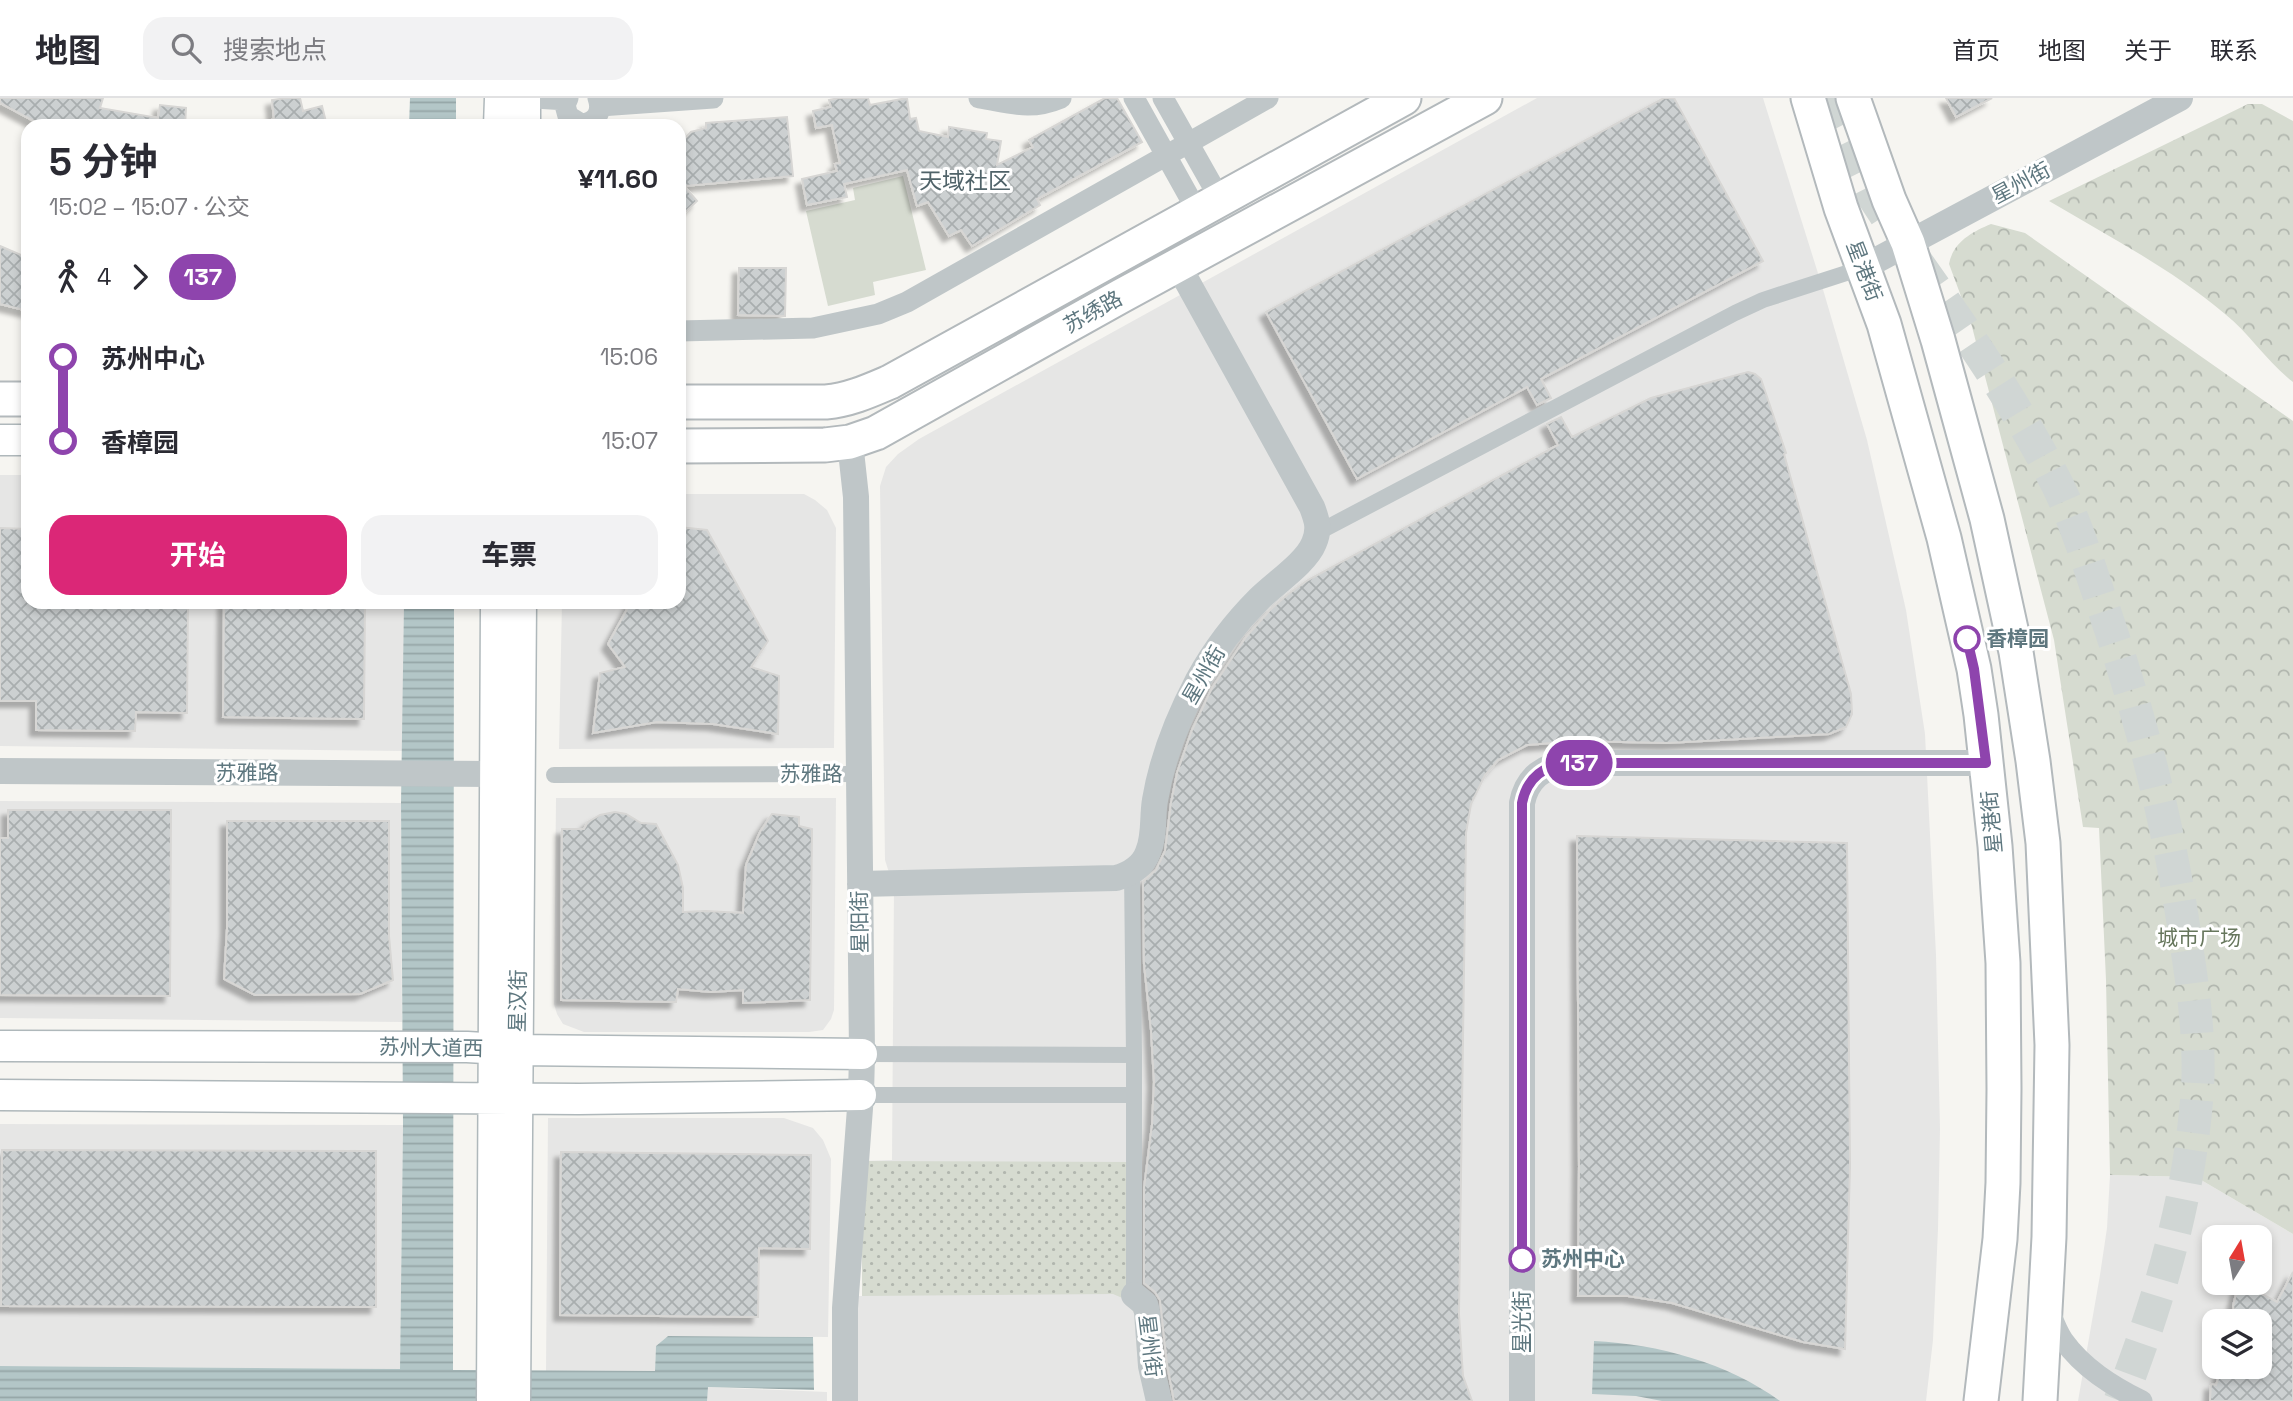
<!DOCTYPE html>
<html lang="zh">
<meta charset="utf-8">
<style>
body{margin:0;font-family:"Space Grotesk","Noto Sans SC",sans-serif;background:#f2f2f3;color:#2b2b33;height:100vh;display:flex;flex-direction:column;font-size:26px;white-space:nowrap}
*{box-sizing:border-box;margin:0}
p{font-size:23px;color:#7c7c81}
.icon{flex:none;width:38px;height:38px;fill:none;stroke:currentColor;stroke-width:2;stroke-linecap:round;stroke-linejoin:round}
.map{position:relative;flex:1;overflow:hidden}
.side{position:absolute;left:21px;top:21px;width:665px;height:490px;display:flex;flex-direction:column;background:#fff;border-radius:21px;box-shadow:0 4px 10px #0003}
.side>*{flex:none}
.badge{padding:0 14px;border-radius:23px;font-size:24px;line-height:46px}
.needle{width:46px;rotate:11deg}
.tools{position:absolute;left:2202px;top:1127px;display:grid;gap:14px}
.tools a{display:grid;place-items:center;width:70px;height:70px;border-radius:14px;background:#fff;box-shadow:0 4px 10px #0003;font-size:35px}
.map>.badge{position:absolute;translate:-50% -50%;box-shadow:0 0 0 4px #fff}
.legs{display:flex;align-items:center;gap:10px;height:77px;padding:0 28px;font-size:23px}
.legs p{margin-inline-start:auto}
.summary{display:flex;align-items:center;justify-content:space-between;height:119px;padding:0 28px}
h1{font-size:38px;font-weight:700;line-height:52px}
.button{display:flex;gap:14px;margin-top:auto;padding:14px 28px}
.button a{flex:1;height:80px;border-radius:21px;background:#db2777;color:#fff;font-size:28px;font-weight:700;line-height:80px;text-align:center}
.button a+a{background:#f2f2f3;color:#2b2b33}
ul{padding:0 28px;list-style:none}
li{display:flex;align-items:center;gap:24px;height:84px;font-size:26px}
li i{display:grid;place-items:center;width:10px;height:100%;margin:0 9px;background:currentColor}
li i::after{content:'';width:18px;height:18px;margin:-9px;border:5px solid;border-radius:50%;background:#fff}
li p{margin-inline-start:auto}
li:first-child i{background:linear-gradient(#0000 50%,currentColor 0)}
li:last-child i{background:linear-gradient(currentColor 50%,#0000 0)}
header{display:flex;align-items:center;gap:42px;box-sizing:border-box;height:98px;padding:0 35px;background:#fff;border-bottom:2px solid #e1e1e2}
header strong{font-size:33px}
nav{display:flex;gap:38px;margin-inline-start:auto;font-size:24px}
.search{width:490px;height:63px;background:#f2f2f3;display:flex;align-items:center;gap:18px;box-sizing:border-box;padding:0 24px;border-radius:21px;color:#7c7c81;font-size:26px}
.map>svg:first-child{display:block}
</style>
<header>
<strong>地图</strong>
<div class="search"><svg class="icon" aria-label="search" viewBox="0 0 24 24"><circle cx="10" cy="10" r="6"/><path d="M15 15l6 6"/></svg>搜索地点</div>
<nav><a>首页</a><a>地图</a><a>关于</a><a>联系</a></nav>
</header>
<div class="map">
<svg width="2293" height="1303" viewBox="0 0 2293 1303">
<defs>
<pattern id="grass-dots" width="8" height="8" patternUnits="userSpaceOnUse" patternTransform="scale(1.75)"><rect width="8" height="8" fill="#d6dbd0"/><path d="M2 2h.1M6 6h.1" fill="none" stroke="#b1b6ae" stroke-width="1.8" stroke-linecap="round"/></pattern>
<pattern id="forest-crowns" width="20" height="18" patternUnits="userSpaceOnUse" patternTransform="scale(1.75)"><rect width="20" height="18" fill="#d6dbd0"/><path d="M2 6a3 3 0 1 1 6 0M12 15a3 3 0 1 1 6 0" fill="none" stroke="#b1b6ae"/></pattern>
<pattern id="water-rules" width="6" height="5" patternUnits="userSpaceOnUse" patternTransform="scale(1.75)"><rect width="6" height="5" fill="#b3c6c7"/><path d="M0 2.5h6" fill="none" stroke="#95a6a7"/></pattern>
<pattern id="building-cross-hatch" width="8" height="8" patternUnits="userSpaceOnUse" patternTransform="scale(1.75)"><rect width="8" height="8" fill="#ccd0d1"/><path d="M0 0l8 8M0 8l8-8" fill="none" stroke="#a9aeaf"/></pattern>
<filter id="shadow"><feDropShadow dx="-6" dy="6" stdDeviation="2" flood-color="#0004"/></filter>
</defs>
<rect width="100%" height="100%" fill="#f6f5f1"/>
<path fill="#e6e6e5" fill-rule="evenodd" d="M 1537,0 L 1763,0 L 1822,188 L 1867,342 L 1906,512 L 1925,636 L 1936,857 L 1940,1031 L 1938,1131 L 1933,1242 L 1926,1303 L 843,1303 L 844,1198 L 862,1198 L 862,1063 L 892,1062 L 894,790 L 885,762 L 880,388 L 886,369 L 898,356 L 919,341 Z
M 0,377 L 28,377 L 28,504 L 404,504 L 403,653 L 0,648 Z
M 679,396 L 804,396 L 815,402 L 827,412 L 836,430 L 834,650 L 559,651 L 562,504 L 679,504 Z
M 556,700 L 836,700 L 834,912 L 831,921 L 823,932 L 809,934 L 584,934 L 563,926 L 557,916 L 554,906 Z
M 0,703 L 401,705 L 402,924 L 0,920 Z
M 548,1020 L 784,1020 L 813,1030 L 823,1042 L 831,1061 L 828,1239 L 668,1238 L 656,1248 L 655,1273 L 546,1273 Z
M 0,1026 L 403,1027 L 400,1271 L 0,1268 Z
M 2110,1077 L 2196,1079 L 2293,1136 L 2293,1303 L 2078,1303 L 2100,1177 L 2107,1130 ZM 2214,1139 L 2259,1139 L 2259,1185 L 2214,1185 ZM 2214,1223 L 2259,1223 L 2259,1269 L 2214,1269 Z
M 707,1289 L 827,1294 L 827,1303 L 707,1303 Z"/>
<path fill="url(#grass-dots)" d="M 862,1063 L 1130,1064 L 1134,1215 L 1127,1202 L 1113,1196 L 862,1198 Z"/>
<path fill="url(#forest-crowns)" d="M 2248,6 L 2262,6 L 2293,23 L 2293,284 C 2267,264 2250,236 2225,216 C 2172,171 2108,138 2049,103 Z
M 1991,126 L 2025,135 L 2293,323 L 2293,1136 L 2196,1079 L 2110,1077 L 2106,882 L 2099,730 L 2083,729 L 2054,542 L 1971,225 L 1949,166 C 1953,144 1972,134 1991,126 Z"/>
<path fill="#d6dbd0" d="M 903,78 L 926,172 L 873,184 L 875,197 L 828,208 L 806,113 L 855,102 L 853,90 Z"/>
<path fill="url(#water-rules)" d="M 410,0 L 456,0 L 456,28 L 409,28 Z
M 404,504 L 454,504 L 453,1272 L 655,1273 L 656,1248 L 668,1238 L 813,1239 L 814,1292 L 708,1289 L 707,1303 L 0,1303 L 0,1268 L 400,1271 L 403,1027 L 401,705 Z
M 1594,1243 C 1658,1246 1728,1265 1780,1303 L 1662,1303 L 1636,1298 L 1592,1296 Z"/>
<path fill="url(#building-cross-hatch)" stroke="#d7d6d4" stroke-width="2" filter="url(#shadow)" d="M 0,0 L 103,0 L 100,10 L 158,20 L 160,7 L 186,10 L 185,28 L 43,28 L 0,5 Z
M 287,0 L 300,0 L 303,13 L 322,8 L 327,28 L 266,28 L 265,24 L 274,21 L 272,2 Z
M 839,0 L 868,0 L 870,7 L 907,0 L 910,21 L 916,20 L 919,33 L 948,39 L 949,29 L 987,35 L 986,41 L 1001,43 L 997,67 L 1033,49 L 1029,42 L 1105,0 L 1117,0 L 1142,44 L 1037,101 L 1040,107 L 972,148 L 961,132 L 949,138 L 928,104 L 917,108 L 907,72 L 844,86 L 847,99 L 807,107 L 802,81 L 837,73 L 835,66 L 840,65 L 832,27 L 816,30 L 813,13 L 831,9 L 829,2 Z
M 1664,0 L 1674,0 L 1763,163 L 1541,281 L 1551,300 L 1537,307 L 1527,289 L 1357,381 L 1266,214 Z
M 1946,0 L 1992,0 L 1956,19 Z
M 787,19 L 793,78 L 684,88 L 697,103 L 679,120 L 679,46 L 691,34 L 706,30 L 706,25 Z
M 0,148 L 28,160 L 28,213 L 0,206 Z
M 739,170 L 786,170 L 785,218 L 738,217 Z
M 1748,274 L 1755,276 L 1761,281 L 1786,355 L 1784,356 L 1851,596 L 1852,616 L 1846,629 L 1829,636 L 1667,645 L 1577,643 L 1527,647 L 1498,662 L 1485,677 L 1471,706 L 1466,735 L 1459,1216 L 1463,1278 L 1472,1303 L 1174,1303 L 1167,1266 L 1160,1202 L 1155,1194 L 1144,1185 L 1144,1090 L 1152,1027 L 1154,984 L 1151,932 L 1144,866 L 1143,784 L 1156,772 L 1165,753 L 1171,705 L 1177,675 L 1192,632 L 1212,590 L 1246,539 L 1270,512 L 1287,497 L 1308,482 L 1558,347 L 1547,326 L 1561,319 L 1572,339 L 1651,300 Z
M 679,429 L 707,432 L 768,543 L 751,569 L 779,578 L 778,636 L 713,626 L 657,624 L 593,635 L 600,575 L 625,569 L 608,546 L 631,504 L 679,504 Z
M 0,430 L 28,431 L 28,504 L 188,504 L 187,615 L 136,614 L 135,633 L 36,632 L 36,603 L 0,603 Z
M 224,504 L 365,504 L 364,621 L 223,619 Z
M 8,712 L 171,712 L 170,898 L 0,897 L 0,740 L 8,740 Z
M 615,714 L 626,716 L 641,725 L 656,726 L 678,767 L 683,790 L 683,814 L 706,813 L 743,815 L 746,767 L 760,734 L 772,716 L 799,719 L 799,728 L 812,731 L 810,902 L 743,905 L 743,892 L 711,894 L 678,891 L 676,904 L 561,902 L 562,731 L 584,731 L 588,724 L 600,717 Z
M 227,723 L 389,723 L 389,838 L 393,882 L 360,896 L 255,897 L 224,881 L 227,831 Z
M 1577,738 L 1847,745 L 1850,1068 L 1845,1251 L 1803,1244 L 1672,1205 L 1628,1198 L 1578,1198 L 1579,1068 Z
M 2,1052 L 376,1053 L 376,1209 L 1,1208 Z
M 561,1054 L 811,1057 L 810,1151 L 759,1150 L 758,1219 L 560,1217 Z
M 2293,1174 L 2293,1303 L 2210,1303 L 2211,1286 L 2216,1287 L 2222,1269 L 2259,1269 L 2259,1223 L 2236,1223 L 2233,1208 L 2238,1188 L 2247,1185 L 2254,1192 L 2277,1204 Z"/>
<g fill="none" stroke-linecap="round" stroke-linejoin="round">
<path stroke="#d0d6d4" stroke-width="33" stroke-dasharray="33 17" stroke-linecap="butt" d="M 1823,0 L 1871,95 L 1888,121
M 1916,163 C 1966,234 2016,306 2056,384 C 2076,424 2089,468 2103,509 C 2141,619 2170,730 2186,845 C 2193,889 2199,934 2198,979 C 2193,1089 2160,1201 2120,1303"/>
<g stroke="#afb8bb" stroke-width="33">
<path id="secondary" d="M 499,28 L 500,0
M 525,28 L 525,0
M 0,342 L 28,342
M 0,948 L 467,949 L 517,952 L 862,956
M 0,997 L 579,1001 L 861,997
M 492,1303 L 496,504
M 515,1303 L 521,504"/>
</g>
<g stroke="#b3b9bc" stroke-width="37">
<path id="primary" d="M 1808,0 L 1841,110 L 1884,226 L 1944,440 L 1974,571 L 1981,617 L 1995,748 L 2003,865 L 2004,991 L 2003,1085 L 2000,1141 L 1981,1303
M 1853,0 L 1889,102 L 1908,145 L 1938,242 L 1987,421 L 2016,554 L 2033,663 L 2043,745 L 2052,947 L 2049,1139 L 2040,1303
M 0,301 L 28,301
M 679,304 L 826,304 C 849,302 869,293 890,284 L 1404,0
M 679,348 L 825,347 L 850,344 L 876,335 L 1121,198 L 1485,0"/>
</g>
<path stroke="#bfc6c8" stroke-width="16" d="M 1317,435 L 1735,215 L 1763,202 L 1862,170
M 554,677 L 859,676
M 1132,773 L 1134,957 L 1134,1197
M 862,956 L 1134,957
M 861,997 L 1134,997"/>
<path stroke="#bfc6c8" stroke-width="21" d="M 535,0 L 567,2
M 568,0 L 565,7 L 568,18 L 581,26 C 596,25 603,14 598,0
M 979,0 C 1011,5 1030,13 1061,0
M 1134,0 L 1197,113
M 1163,0 L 1220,101
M 600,8 L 713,0
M 679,233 L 813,230 L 878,216 L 907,204 L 1268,0
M 2049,1212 C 2053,1222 2057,1233 2063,1242 C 2083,1270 2112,1288 2142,1303"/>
<path stroke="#bfc6c8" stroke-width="26" d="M 1862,170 L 2180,0
M 0,673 L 494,676
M 860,786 L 1116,780 C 1130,776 1143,768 1148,754 C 1155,738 1152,719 1155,702 C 1162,660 1178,620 1198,582 C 1214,553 1235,525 1259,501 C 1275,485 1306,465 1314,445 C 1320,431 1317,422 1312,409 L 1178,167
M 1134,1197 L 1145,1206 L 1147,1214 L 1151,1268 L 1159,1303
M 845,1303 L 845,1210 L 861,997 L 862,956 L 856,399 L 850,344
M 1522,1303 L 1522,705 C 1527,679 1545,667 1569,665 L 1986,665"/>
<use href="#secondary" stroke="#fff" stroke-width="30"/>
<use href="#primary" stroke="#fff" stroke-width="33"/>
</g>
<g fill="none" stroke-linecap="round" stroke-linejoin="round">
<g stroke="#fff" stroke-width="16">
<path id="line-1" d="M 1522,1161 L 1522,705 C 1527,679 1545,667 1569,665 L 1986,665 L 1974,571 L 1967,541"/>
</g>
<use href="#line-1" stroke="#8e44ad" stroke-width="10"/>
</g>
<g fill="#fff" stroke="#8e44ad" stroke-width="3.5">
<circle cx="1967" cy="541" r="12"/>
<circle cx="1522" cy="1161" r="12"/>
</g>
<g text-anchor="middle" stroke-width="6" stroke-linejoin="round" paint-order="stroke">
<g font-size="21" fill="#5e777f" stroke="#fff">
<text transform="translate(2021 85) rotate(-28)" y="7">星州街</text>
<text transform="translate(1864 173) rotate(69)" y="7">星港街</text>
<text transform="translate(1093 214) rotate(-29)" y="7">苏绣路</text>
<text transform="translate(1204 577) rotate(-60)" y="7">星州街</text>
<text x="247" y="682">苏雅路</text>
<text x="811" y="683">苏雅路</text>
<text transform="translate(1992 724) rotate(-95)" y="7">星港街</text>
<text transform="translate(860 824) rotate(-91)" y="7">星阳街</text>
<text transform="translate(518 903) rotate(-89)" y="7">星汉街</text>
<text transform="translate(431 950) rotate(1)" y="7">苏州大道西</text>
<text transform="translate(1522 1224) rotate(-90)" y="7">星光街</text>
<text transform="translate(1150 1248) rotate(83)" y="7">星州街</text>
</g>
<g font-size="21" font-weight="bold" fill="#5e777f" stroke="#fff" text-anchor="start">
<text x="1986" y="548">香樟园</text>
<text x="1541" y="1168">苏州中心</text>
</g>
<g font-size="21" fill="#67775d" stroke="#fff">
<text x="2199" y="847">城市广场</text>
</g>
<g font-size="23" fill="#506369" stroke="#fff">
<text x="965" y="91">天域社区</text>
</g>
</g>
</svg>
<div class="tools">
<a><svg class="needle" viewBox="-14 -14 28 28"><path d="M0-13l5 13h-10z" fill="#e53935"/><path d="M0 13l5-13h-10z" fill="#7c7c81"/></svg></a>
<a><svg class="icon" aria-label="layers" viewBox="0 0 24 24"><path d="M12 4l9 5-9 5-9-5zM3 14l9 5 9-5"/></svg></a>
</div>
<b class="badge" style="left:1579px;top:665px;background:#8e44ad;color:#fff">137</b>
<section class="side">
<div class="summary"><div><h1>5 分钟</h1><p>15:02 – 15:07 · 公交</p></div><b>¥11.60</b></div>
<div class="legs"><svg class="icon" aria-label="walk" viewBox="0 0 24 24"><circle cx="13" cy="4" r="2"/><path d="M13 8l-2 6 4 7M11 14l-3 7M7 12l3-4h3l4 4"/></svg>4<svg class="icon" aria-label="forward" viewBox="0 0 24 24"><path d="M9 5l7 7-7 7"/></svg><b class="badge" style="background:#8e44ad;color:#fff">137</b></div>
<ul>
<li><i style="color:#8e44ad"></i><b>苏州中心</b><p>15:06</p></li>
<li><i style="color:#8e44ad"></i><b>香樟园</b><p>15:07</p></li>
</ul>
<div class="button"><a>开始</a><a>车票</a></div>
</section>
</div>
